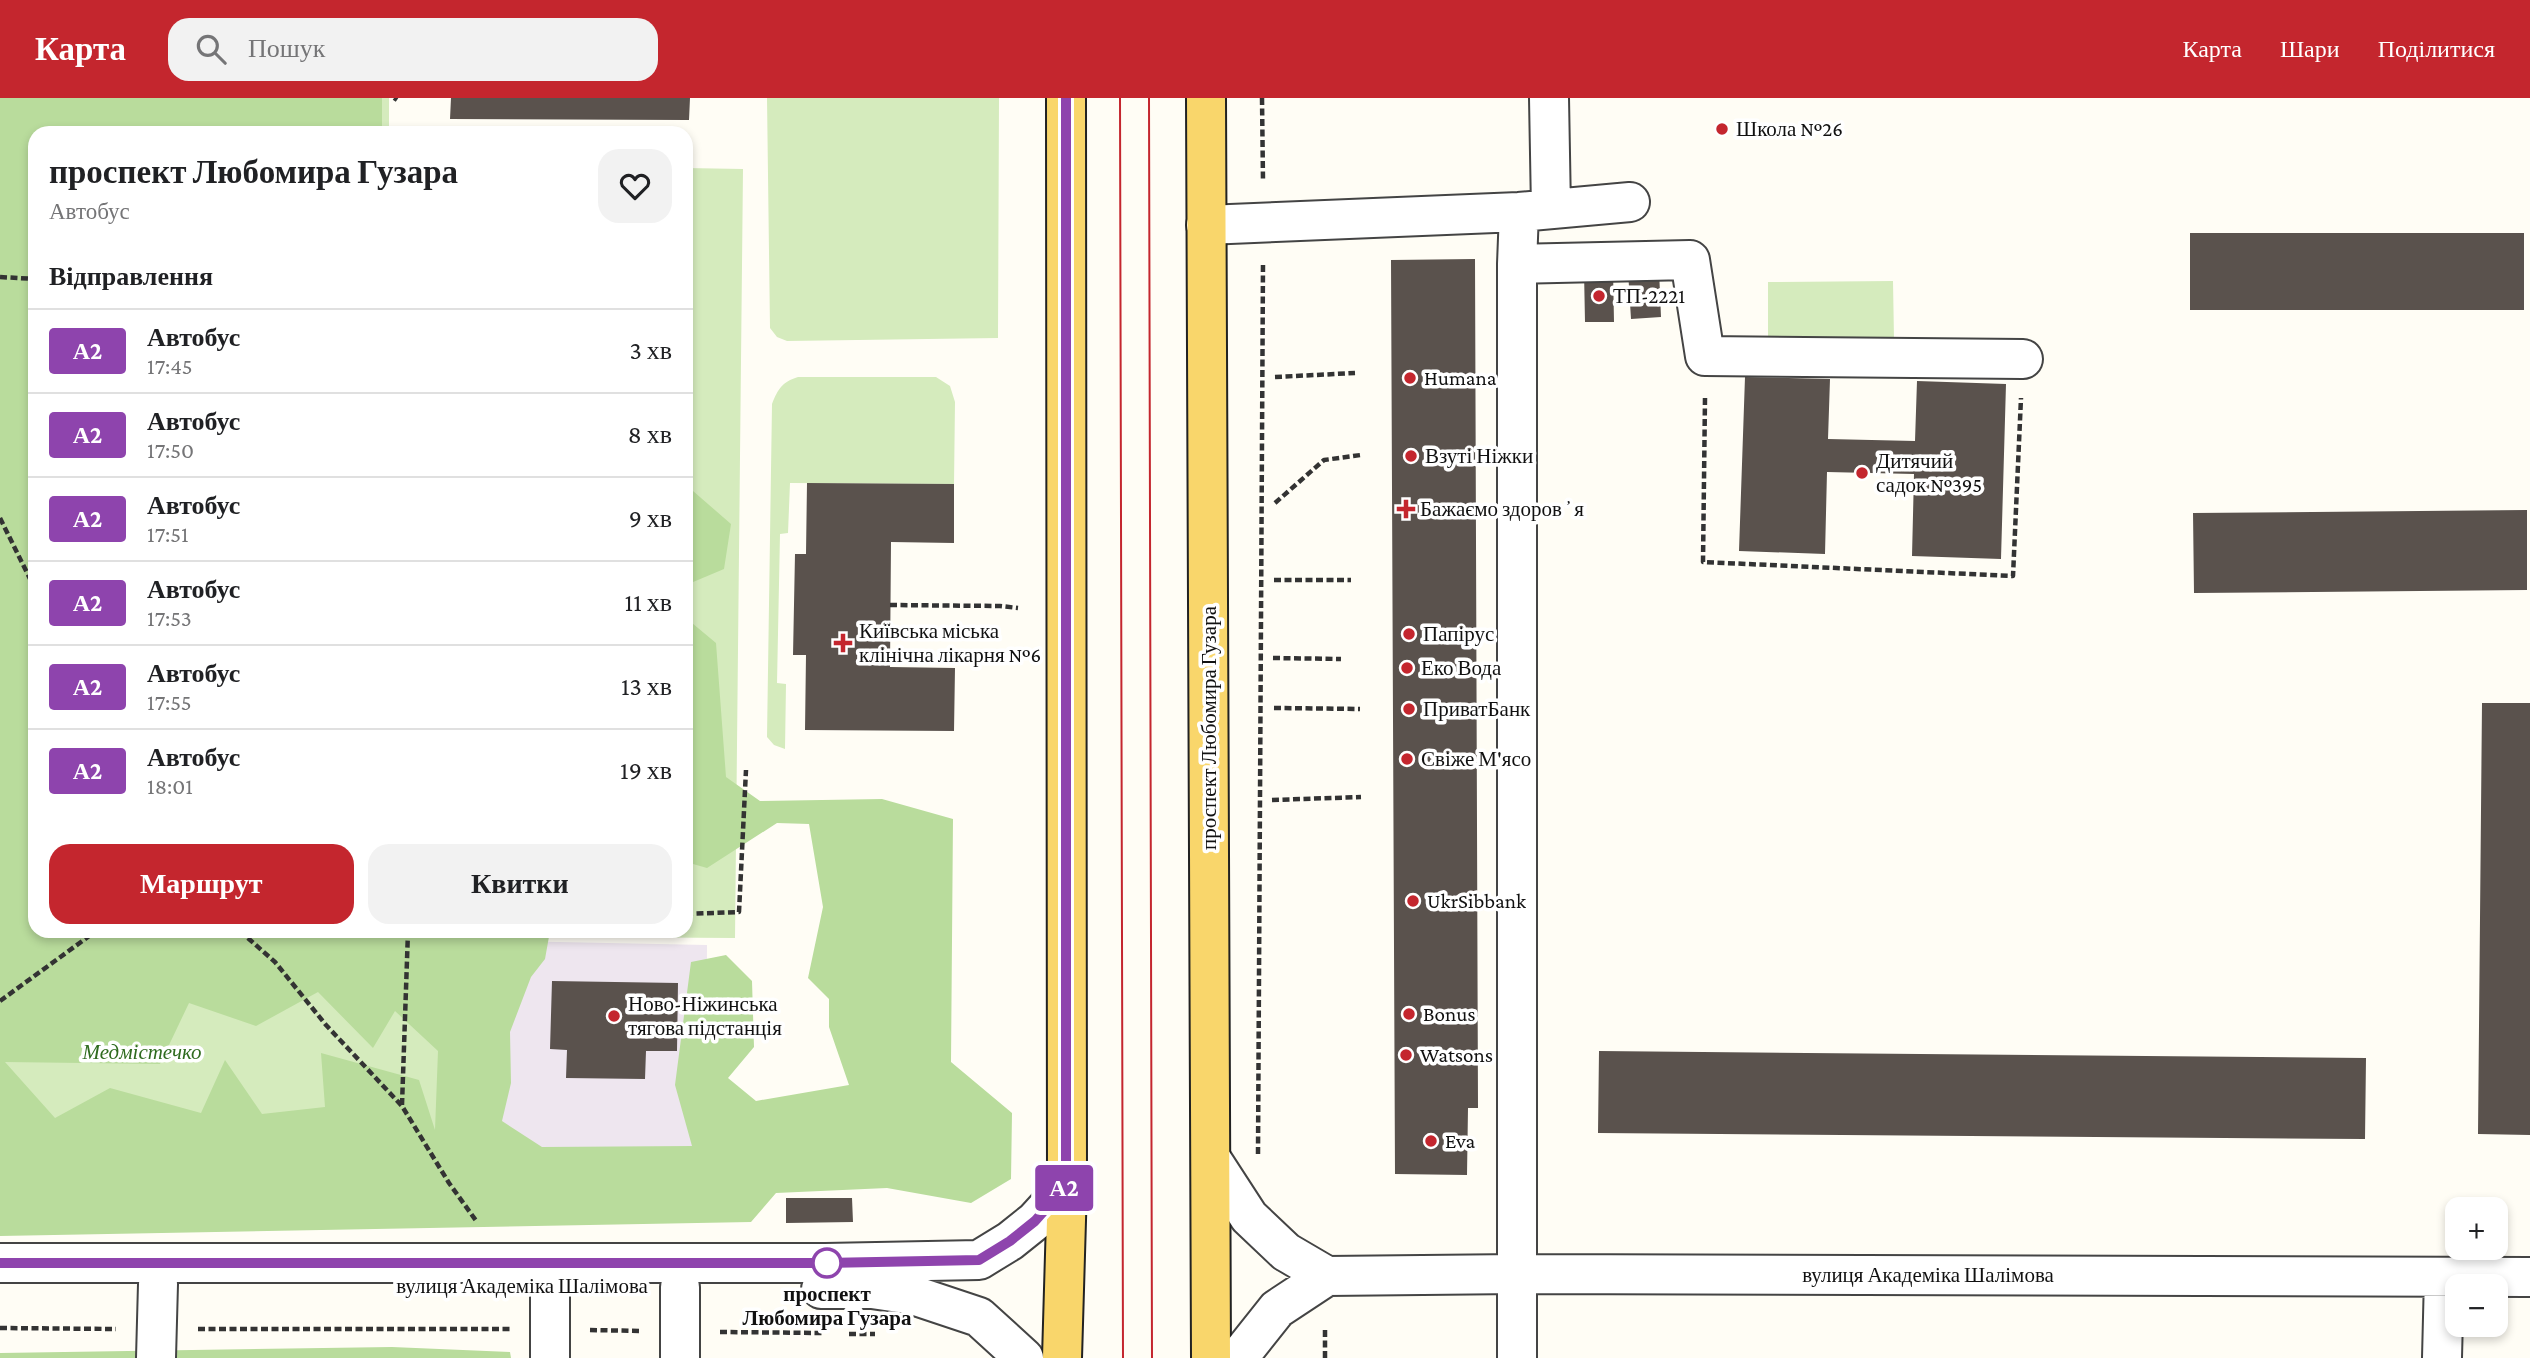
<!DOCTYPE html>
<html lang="uk">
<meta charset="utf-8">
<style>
body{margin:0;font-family:"Crimson Pro",serif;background:#f2f2f2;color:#202124;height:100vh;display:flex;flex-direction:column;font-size:26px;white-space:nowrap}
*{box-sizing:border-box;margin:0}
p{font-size:23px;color:#757577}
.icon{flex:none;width:38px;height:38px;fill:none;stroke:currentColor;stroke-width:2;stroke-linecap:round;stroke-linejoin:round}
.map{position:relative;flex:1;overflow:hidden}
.panel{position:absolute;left:28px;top:28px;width:665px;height:812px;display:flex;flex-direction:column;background:#fff;border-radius:21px;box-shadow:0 4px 10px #0003}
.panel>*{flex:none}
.badge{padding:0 14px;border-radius:5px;font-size:24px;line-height:46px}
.buttons{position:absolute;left:2445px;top:1099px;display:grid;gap:14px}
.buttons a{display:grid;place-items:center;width:63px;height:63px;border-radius:14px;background:#fff;box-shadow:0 4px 10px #0003;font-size:35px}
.map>.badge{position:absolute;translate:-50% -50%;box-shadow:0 0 0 4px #fff}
h2{padding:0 21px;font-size:26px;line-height:63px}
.round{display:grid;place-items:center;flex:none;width:74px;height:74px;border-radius:21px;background:#f2f2f2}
.summary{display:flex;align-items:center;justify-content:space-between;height:119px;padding:0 21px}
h1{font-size:33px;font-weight:800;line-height:52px}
.button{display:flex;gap:14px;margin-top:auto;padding:14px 21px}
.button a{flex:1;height:80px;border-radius:21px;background:#c4262e;color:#fff;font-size:28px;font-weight:800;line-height:80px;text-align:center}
.button a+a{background:#f2f2f2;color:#202124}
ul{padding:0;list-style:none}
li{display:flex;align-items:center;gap:21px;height:84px;padding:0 21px;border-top:2px solid #e0e0e0}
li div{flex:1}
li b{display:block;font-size:26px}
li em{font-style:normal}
li .badge{min-width:77px;font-weight:700;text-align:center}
header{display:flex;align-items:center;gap:42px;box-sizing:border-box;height:98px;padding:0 35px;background:#c4262e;color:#fff}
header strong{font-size:33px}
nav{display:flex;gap:38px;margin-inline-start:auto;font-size:24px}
.search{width:490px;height:63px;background:#f2f2f2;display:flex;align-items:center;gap:18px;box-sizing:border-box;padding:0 24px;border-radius:21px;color:#757577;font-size:26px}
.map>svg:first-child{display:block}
</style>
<header>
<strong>Карта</strong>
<div class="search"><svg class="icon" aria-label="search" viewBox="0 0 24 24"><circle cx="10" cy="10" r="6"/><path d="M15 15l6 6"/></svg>Пошук</div>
<nav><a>Карта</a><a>Шари</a><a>Поділитися</a></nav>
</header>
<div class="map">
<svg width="2530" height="1260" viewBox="0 0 2530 1260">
<rect width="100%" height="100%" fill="#fffdf5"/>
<path fill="#eee6ef" d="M 459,842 L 707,847 L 706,1080 L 460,1085 Z"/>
<path fill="#d5ebbd" d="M 0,0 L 389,0 L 389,35 L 35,35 L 35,833 L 686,833 L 686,70 L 743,71 L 735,840 L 454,838 L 449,1068 L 0,1078 Z
M 767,0 L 999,0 L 998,240 L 787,243 L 777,239 L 770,230 Z
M 1893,183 L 1894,241 L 1768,241 L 1768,184 Z
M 798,279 L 936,279 L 950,288 L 955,304 L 954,386 L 790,385 L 788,435 L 780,436 L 777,585 L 786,586 L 785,651 L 774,647 L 767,639 L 772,306 C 778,291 782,284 798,279 Z"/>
<path fill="#b9dc9c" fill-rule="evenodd" d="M 0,0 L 382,0 L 382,35 L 35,35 L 35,833 L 550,833 L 545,861 L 531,879 L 510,934 L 511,985 L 502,1023 L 542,1049 L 692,1048 L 675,987 L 691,864 L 726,857 L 752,883 L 754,949 L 728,980 L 756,1003 L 849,987 L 829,929 L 829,901 L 808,880 L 823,809 L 809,726 L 777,725 L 707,770 L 686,764 L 686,642 L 691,638 L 686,632 L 686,520 L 716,545 L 726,679 L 760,703 L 882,701 L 953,721 L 951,964 L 1012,1015 L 1011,1081 L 971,1105 L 887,1090 L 776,1095 L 751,1124 L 0,1138 ZM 318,894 L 373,950 L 395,913 L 438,953 L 435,1032 L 419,982 L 321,955 L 325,1009 L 262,1016 L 225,962 L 201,1015 L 110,990 L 55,1020 L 5,964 L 160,966 L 189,905 L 256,928 Z
M 686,138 L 693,142 L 692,206 L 686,261 Z
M 686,344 L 693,393 L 731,426 L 724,471 L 686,487 Z
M 392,1249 L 510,1254 L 511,1260 L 0,1260 L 0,1255 Z"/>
<path fill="#5a524d" d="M 451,0 L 690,0 L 689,22 L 450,21 Z
M 2190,135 L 2524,135 L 2524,212 L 2190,212 Z
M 1475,161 L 1478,1010 L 1468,1010 L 1467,1077 L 1395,1076 L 1391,162 Z
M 1613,172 L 1614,224 L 1585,224 L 1584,173 Z
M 1659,172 L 1661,219 L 1631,221 L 1628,173 Z
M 1745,279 L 1830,281 L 1828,341 L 1915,343 L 1917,283 L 2006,286 L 2001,461 L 1912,458 L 1914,376 L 1827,374 L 1825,456 L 1739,453 Z
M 807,385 L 954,386 L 954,445 L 891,444 L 890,569 L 955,570 L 954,633 L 805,632 L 806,557 L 793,557 L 795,456 L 806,456 Z
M 2527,412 L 2527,492 L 2194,495 L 2193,415 Z
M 2482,605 L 2530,605 L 2530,1037 L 2478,1036 Z
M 552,883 L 678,885 L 677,953 L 646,953 L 645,981 L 566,980 L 567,952 L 550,951 Z
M 1599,953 L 2366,960 L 2365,1041 L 1598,1035 Z
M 786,1100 L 852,1100 L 853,1124 L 786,1125 Z"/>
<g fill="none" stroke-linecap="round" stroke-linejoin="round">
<g stroke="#444" stroke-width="42">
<path id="minor" d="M 1549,0 L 1551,111
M 1206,127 L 1519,114 L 1630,104
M 1517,166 L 1690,162 L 1705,258 L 2023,261
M 1212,1062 L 1249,1119 L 1286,1154 L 1327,1178 L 1518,1176 L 2530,1179
M 0,1165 L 825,1165 L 979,1162 L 1010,1143 L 1035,1123 L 1067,1088
M 821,1191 L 872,1191 L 913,1197 L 979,1219 L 1024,1260
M 156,1260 L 158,1186
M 550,1260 L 550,1189
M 680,1260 L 680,1189
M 1238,1260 L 1277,1211 L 1327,1178
M 1517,1260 L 1517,166 L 1519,114
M 2442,1260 L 2444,1179"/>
</g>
<g stroke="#222" stroke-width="42">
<path id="major" d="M 1206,0 L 1211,1260
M 1062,1260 L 1067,1088 L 1066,0"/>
</g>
<path stroke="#333" stroke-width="4.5" stroke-dasharray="7 3.5" stroke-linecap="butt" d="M 394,0 L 397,2
M 1262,0 L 1263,83
M 0,179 L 35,181
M 1275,279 L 1355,275
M 1705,300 L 1703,464 L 2013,478 L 2021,300
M 1275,405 L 1324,362 L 1361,357
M 0,420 L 35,491
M 1274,482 L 1351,482
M 890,507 L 1000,508 L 1018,510
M 1273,560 L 1341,561
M 1274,610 L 1360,611
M 1272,702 L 1361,699
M 686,816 L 739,814 L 746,672
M 240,833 L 275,864 L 326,927 L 402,1008 L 449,1085 L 477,1124
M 0,903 L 96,833
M 402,1007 L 408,833
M 1258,1056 L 1263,165
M 0,1230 L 116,1231
M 198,1231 L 511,1231
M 590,1232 L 641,1233
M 720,1234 L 823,1235
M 849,1236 L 875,1236
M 1325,1260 L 1325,1229"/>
<use href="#minor" stroke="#fff" stroke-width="38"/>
<use href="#major" stroke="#f9d66b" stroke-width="38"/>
<path stroke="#c4262e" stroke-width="2" d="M 1120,0 L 1123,1260
M 1149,0 L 1152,1260"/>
</g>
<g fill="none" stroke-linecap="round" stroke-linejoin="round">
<g stroke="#fff" stroke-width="16">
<path id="line" d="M 0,1165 L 825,1165 L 979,1162 L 1010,1143 L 1035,1123 L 1066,1088 L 1066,0"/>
</g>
<use href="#line" stroke="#8e44ad" stroke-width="10"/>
</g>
<g fill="#c4262e" stroke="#fff" stroke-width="2.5">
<circle cx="1722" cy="31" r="7"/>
<circle cx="1599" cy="198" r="7"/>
<circle cx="1410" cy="280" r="7"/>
<circle cx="1411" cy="358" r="7"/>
<circle cx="1862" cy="375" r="7"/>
<path d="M1402.5 400.5h7v7h7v7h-7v7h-7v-7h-7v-7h7z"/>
<circle cx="1409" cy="536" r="7"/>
<path d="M839.5 534.5h7v7h7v7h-7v7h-7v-7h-7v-7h7z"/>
<circle cx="1407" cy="570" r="7"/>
<circle cx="1409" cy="611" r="7"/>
<circle cx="1407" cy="661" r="7"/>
<circle cx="1413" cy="803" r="7"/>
<circle cx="1409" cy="916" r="7"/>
<circle cx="614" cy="918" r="7"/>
<circle cx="1406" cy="957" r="7"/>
<circle cx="1431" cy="1043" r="7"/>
</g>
<circle fill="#fff" stroke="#8e44ad" stroke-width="3.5" cx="827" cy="1165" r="14"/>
<g text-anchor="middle" stroke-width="7" stroke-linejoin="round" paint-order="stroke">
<g font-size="21" fill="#111" stroke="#fff" text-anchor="start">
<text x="1736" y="38">Школа №26</text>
<text x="1613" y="205">ТП-2221</text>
<text x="1424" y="287">Humana</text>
<text x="1425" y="365">Взуті Ніжки</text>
<text x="1876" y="370">Дитячий<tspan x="1876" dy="24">садок №395</tspan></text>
<text x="1420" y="418">Бажаємо здоровʼя</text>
<text x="859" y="540">Київська міська<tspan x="859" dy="24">клінічна лікарня №6</tspan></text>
<text x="1423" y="543">Папірус</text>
<text x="1421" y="577">Еко Вода</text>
<text x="1423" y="618">ПриватБанк</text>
<text x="1421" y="668">Свіже М'ясо</text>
<text x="1427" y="810">UkrSibbank</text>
<text x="628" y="913">Ново-Ніжинська<tspan x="628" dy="24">тягова підстанція</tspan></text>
<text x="1423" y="923">Bonus</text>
<text x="1420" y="964">Watsons</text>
<text x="1445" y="1050">Eva</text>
</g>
<g font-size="21" fill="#111" stroke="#fff">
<text transform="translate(1209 630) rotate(-90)" y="7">проспект Любомира Гузара</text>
<text x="1928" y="1184">вулиця Академіка Шалімова</text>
<text x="522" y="1195">вулиця Академіка Шалімова</text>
</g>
<g font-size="21" font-style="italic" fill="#2f6b1f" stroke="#fff">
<text x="142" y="961">Медмістечко</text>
</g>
<g font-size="21" font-weight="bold" fill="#111" stroke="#fff">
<text x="827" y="1203">проспект<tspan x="827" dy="24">Любомира Гузара</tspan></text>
</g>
</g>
</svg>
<div class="buttons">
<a>+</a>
<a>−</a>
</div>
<b class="badge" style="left:1064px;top:1090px;background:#8e44ad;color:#fff">А2</b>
<section class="panel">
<div class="summary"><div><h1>проспект Любомира Гузара</h1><p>Автобус</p></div><a class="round"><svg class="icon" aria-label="heart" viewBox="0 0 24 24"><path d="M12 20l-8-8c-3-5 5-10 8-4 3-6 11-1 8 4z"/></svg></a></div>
<h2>Відправлення</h2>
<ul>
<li><span class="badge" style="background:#8e44ad;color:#fff">А2</span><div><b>Автобус</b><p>17:45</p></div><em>3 хв</em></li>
<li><span class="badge" style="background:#8e44ad;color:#fff">А2</span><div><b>Автобус</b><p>17:50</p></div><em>8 хв</em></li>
<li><span class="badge" style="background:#8e44ad;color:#fff">А2</span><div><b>Автобус</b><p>17:51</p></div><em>9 хв</em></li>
<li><span class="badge" style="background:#8e44ad;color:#fff">А2</span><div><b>Автобус</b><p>17:53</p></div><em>11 хв</em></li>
<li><span class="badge" style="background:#8e44ad;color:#fff">А2</span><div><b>Автобус</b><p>17:55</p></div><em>13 хв</em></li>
<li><span class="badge" style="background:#8e44ad;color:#fff">А2</span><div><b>Автобус</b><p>18:01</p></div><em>19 хв</em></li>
</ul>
<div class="button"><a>Маршрут</a><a>Квитки</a></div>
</section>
</div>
